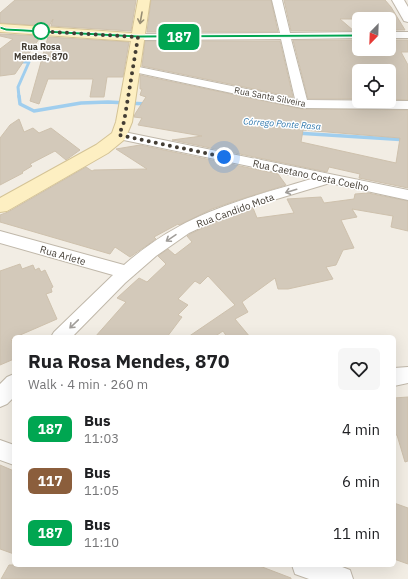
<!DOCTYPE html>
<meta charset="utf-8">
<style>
body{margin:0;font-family:"IBM Plex Sans",sans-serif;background:#f6f6f6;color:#202124;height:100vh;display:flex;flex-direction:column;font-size:15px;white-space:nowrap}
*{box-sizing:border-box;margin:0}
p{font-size:13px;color:#757577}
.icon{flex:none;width:22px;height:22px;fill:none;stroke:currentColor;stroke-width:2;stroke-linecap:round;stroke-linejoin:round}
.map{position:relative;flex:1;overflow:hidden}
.drawer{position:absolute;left:12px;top:335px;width:384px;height:232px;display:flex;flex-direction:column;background:#fff;border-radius:6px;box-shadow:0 4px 16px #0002}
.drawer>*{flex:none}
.badge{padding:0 8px;border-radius:6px;font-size:14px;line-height:26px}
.needle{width:26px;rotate:203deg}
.fabs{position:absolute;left:352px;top:12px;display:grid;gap:8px}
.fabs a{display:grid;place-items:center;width:44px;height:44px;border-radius:6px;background:#fff;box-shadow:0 4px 16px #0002;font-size:20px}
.you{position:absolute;width:20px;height:20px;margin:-10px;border:3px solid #fff;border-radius:50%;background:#1a73e8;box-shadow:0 0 0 6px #1a73e833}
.map>.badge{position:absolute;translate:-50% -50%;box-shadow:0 0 0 2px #fff}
.round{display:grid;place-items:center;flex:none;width:42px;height:42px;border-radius:6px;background:#f6f6f6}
.summary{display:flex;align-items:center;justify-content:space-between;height:68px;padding:0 16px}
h1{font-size:19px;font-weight:800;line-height:30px}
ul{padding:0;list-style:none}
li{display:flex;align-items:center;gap:12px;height:52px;padding:0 16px}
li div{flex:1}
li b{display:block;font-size:15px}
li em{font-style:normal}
li .badge{min-width:44px;font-weight:700;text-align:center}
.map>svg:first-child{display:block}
</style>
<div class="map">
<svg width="408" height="579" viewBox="0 0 408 579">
<rect width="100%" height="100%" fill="#f2ede4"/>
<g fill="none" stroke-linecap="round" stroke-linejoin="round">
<path stroke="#a0ceee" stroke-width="3" d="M 19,62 L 29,62 L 18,87 L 19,97"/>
<path stroke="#a0ceee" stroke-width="3.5" d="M 19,96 L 20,104 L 34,111 L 81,103 L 108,102 L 147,104
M 296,133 L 408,140"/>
</g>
<path fill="#d3c9ba" stroke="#cec1ad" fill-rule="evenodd" d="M 15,0 L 136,0 L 131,31 L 51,26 L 53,19 L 49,26 L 0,23 L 0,13 Z
M 151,0 L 271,0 L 278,32 L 147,32 Z
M 284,0 L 385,0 L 391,7 L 405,30 L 389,30 L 389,19 L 340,19 L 354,31 L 291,31 Z
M 0,34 L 41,36 L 15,74 L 0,76 L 0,49 L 13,39 L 0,36 Z
M 48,37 L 129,42 L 123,77 L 107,77 L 104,97 L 90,97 L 93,79 L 48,79 L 39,104 L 30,101 Z
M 293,40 L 359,40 L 359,49 L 392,49 L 389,40 L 408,40 L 408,52 L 401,52 L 408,65 L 408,100 L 389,99 L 389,71 L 359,71 L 359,99 L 308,99 Z
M 145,41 L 280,41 L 293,97 L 142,66 Z
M 140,75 L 302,109 L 408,110 L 408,188 L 359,178 L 360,174 L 329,167 L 327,172 L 172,140 L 202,136 L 138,125 L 142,118 L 134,117 L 135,114 L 146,97 L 140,95 L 142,89 L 140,89 ZM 303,130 L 400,138 L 396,163 L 301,142 Z
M 19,119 L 24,132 L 33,128 L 39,133 L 51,128 L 80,150 L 66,160 L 55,151 L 30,164 L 32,166 L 22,172 L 23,173 L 0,185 L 0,138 L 10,125 Z
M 140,145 L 278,174 L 286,185 L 235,201 L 212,209 L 179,225 L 178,224 L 154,237 L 156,239 L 130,257 L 115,247 L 110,254 L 0,222 L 0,215 L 8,212 L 86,167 L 92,171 L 94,170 L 147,169 L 116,149 Z
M 368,193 L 408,201 L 408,231 L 391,227 L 393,216 L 352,209 L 357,217 L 341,220 L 354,248 L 343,250 L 336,265 L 326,267 L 333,279 L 288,289 L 278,289 L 275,278 L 242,302 L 248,312 L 235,319 L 250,337 L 227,337 L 223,331 L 214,337 L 188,337 L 235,305 L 208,276 L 200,284 L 195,281 L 178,299 L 188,305 L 178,315 L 182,317 L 167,337 L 95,337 L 126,302 L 117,298 L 139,278 L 147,282 L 166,264 L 158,256 L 168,249 L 175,255 L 192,242 L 187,236 L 190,234 L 224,218 L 253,208 L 257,218 L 294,213 L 287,199 L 321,197 L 324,203 L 354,199 L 355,194 Z
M 20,264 L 22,269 L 33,265 L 35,270 L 39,268 L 41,272 L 45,270 L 53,287 L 51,288 L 52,292 L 46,294 L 57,319 L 11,339 L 14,348 L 14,359 L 0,365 L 0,271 Z
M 408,397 L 408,461 L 405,462 L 397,435 L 394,435 L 394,398 Z
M 0,465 L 14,471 L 14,554 L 0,549 Z
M 394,503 L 408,508 L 408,564 L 394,559 Z
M 9,565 L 257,565 L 291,578 L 291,579 L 1,579 Z"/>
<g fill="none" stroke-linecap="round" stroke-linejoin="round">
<g stroke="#c0b8aa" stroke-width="2">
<path id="minor" d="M 272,0 L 282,0 L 290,33 L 359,32 L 359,38 L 291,39 L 307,100 L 408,101 L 408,109 L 302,108 L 134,72 L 128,69 L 134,66 L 295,99 L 281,39 L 138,40 L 133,37 L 138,34 L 280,33 Z
M 389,32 L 408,32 L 408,38 L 389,38 Z
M 119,131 L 408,190 L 408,200 L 330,183 L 260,204 L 223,217 L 189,233 L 156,256 L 125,283 L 72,337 L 51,337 L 54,332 L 113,275 L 0,243 L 0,231 L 124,265 C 183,213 238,201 311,179 L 114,138 L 113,135 L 114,132 Z
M 408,367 L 408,383 L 394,386 L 394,368 Z
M 14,374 L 14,397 L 7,404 L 0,407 L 0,384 L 7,377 Z
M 0,440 L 14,445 L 14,465 L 0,460 Z
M 292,565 L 337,565 L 350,570 L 353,579 L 309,579 L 295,574 Z"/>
</g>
<g stroke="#c0b8aa" stroke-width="2">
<path id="tertiary" d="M 392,0 L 404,0 L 408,7 L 408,22 L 404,21 Z"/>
</g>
<g stroke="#d4c396" stroke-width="2">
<path id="secondary" d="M 138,0 L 150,0 L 132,122 L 125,139 L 108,153 L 7,211 L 0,212 L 0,198 L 96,145 L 112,133 L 116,122 L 131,41 L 0,32 L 0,24 L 132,33 Z"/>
</g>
<use href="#minor" fill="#fff" fill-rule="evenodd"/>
<use href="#tertiary" fill="#fff" fill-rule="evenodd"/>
<use href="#secondary" fill="#fdefc2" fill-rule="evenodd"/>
</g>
<defs><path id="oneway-shaft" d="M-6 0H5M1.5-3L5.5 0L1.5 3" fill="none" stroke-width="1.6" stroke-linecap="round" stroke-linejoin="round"/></defs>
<use stroke="#978d74" href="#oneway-shaft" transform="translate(141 18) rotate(100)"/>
<g stroke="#a19e9a">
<use href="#oneway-shaft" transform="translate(291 191) rotate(163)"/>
<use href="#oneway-shaft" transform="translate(171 238) rotate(146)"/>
<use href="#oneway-shaft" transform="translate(74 324) rotate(136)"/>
</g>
<path fill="#00a651" stroke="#fff" d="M 0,26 L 6,28 L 138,35 L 359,34 L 361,35 L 359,37 L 138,38 L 6,31 L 0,29 Z"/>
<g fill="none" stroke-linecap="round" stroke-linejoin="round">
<path stroke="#433d34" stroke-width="4" stroke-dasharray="0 7.2" d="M 41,31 L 36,31 L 138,37 L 124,122 L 119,135 L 224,157"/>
</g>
<circle fill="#fff" stroke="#00a651" stroke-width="2" cx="41" cy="31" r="8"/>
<g text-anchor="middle" stroke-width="3" stroke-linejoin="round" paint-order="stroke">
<g font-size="9" font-weight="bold" fill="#433d34" stroke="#fff">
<text x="41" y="50">Rua Rosa<tspan x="41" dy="10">Mendes, 870</tspan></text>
</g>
<g font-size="9" fill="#433d34" stroke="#fff">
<text transform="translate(270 97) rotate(11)" y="3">Rua Santa Silveira</text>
</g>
<g font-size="9" font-style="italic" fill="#3078ad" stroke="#fff">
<text transform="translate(282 124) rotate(4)" y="3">Córrego Ponte Rasa</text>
</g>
<g font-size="10" fill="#433d34" stroke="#fff">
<text transform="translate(311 175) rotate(12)" y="4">Rua Caetano Costa Coelho</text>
<text transform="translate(235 210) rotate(-20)" y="4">Rua Candido Mota</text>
<text transform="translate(63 255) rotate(16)" y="4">Rua Arlete</text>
</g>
</g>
</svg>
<div class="fabs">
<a><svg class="needle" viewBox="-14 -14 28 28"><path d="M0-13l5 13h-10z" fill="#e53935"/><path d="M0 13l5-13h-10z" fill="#757577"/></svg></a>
<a><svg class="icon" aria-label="locate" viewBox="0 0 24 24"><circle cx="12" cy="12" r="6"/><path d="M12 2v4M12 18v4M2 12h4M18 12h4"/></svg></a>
</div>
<div class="you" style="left:224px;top:157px"></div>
<b class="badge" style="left:179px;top:37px;background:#00a651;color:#fff">187</b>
<section class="drawer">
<div class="summary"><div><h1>Rua Rosa Mendes, 870</h1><p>Walk · 4 min · 260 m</p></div><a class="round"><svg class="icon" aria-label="heart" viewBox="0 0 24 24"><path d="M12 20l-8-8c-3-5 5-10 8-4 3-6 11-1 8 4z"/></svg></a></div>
<ul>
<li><span class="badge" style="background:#00a651;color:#fff">187</span><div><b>Bus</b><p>11:03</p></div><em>4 min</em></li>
<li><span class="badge" style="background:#8b5e3c;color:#fff">117</span><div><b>Bus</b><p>11:05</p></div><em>6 min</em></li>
<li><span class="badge" style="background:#00a651;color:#fff">187</span><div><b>Bus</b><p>11:10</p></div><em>11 min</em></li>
</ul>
</section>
</div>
